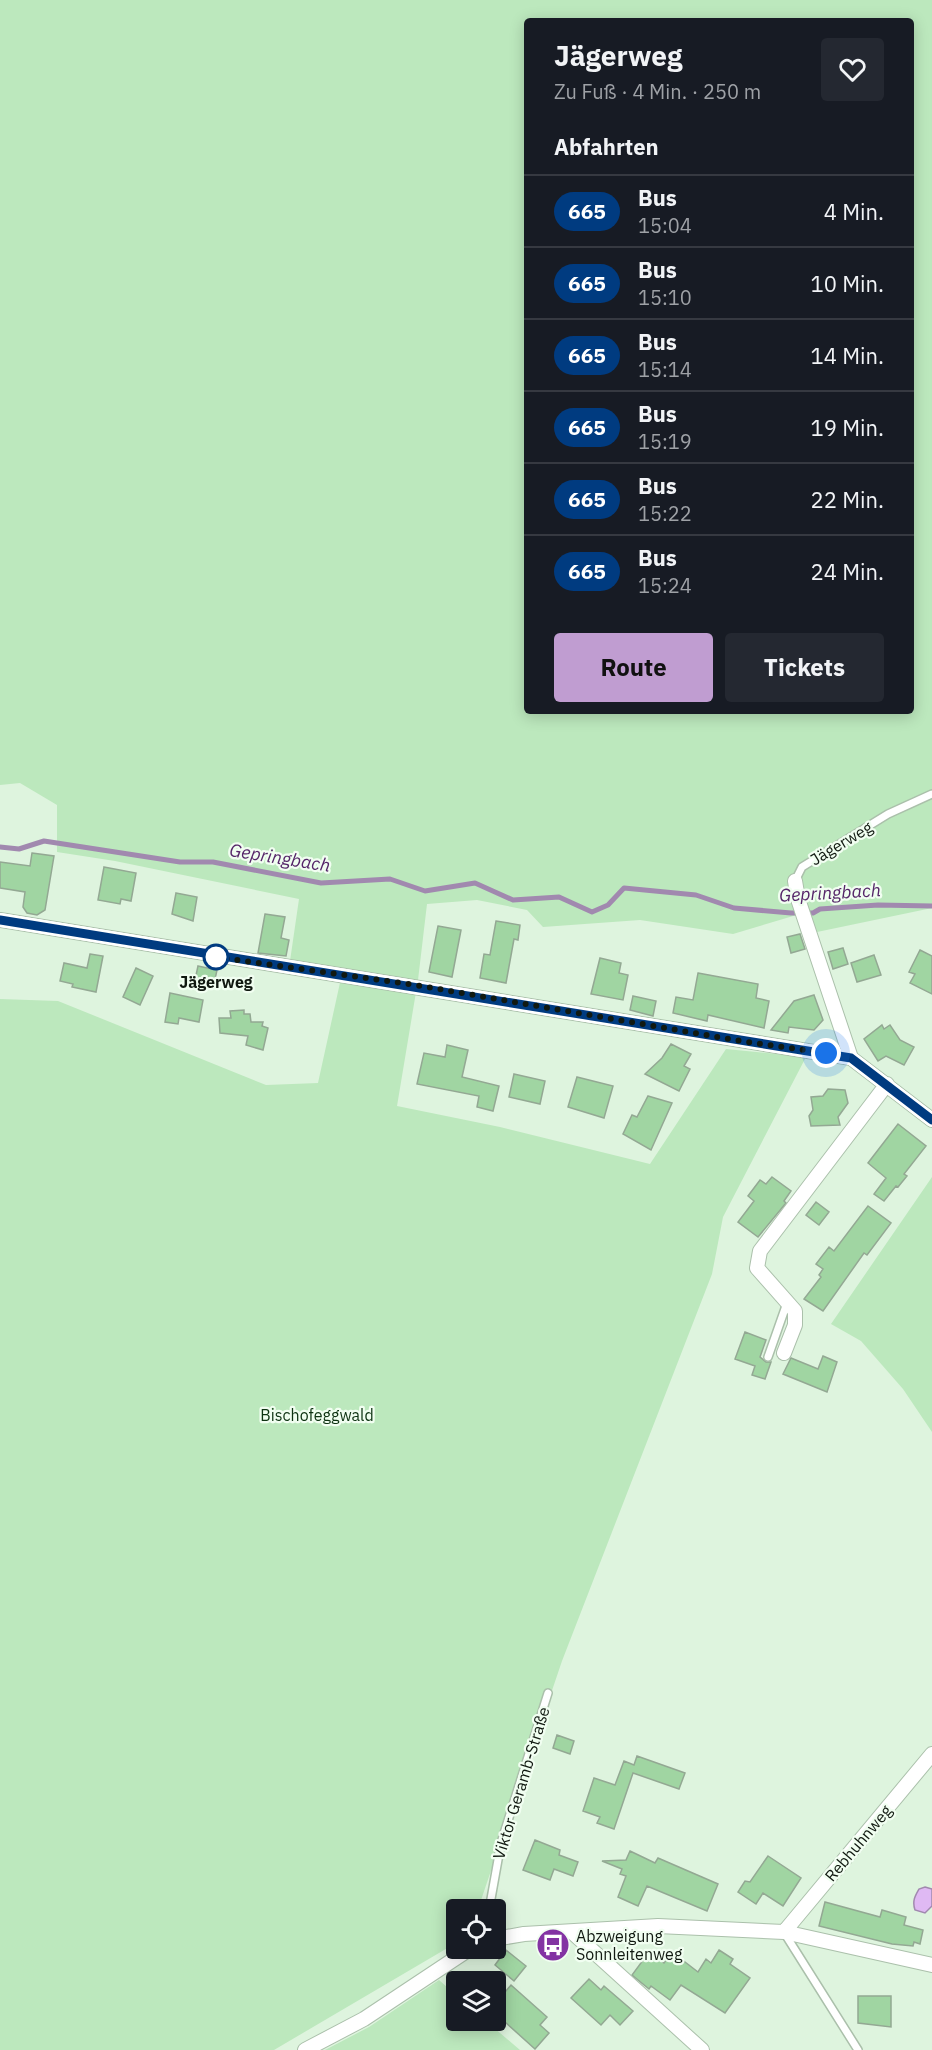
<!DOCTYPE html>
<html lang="de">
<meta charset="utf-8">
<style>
body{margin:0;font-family:"IBM Plex Sans",sans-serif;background:#242831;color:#f1f3f6;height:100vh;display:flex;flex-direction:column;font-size:22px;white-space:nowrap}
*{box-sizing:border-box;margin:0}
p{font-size:20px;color:#9ea1a6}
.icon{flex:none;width:33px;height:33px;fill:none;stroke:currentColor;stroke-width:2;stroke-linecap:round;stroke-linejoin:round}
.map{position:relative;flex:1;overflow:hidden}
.side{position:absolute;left:524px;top:18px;width:390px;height:696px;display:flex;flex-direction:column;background:#171b24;border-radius:6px;box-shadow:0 3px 15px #0003}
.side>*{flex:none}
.badge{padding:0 12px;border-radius:20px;font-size:21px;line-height:39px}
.tools{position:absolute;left:446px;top:1899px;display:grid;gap:12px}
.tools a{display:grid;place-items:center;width:60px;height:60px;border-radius:6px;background:#171b24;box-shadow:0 3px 15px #0003;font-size:30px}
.you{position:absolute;width:30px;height:30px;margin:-15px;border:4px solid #fff;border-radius:50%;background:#1a73e8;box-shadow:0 0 0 9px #1a73e833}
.map>.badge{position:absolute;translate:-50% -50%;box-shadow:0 0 0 3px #fff}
h2{padding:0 30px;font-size:22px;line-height:54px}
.round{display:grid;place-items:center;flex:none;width:63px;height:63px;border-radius:6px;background:#242831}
.headline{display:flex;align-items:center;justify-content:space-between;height:102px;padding:0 30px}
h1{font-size:28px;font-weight:800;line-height:45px}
.cta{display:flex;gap:12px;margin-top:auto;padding:12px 30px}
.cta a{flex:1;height:69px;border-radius:6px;background:#c09dd1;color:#111;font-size:24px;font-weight:800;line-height:69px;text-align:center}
.cta a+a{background:#242831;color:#f1f3f6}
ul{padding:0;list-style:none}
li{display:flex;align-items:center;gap:18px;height:72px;padding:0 30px;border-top:2px solid #363941}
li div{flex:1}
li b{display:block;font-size:22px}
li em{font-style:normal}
li .badge{min-width:66px;font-weight:700;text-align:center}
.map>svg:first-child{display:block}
</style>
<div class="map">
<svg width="932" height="2050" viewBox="0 0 932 2050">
<rect width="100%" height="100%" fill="#def4de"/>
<path fill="#bce8bd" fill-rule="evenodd" d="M 0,0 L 932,0 L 932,908 L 817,932 L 810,911 L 733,934 L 640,920 L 543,927 L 527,910 L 477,900 L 427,904 L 418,980 L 397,1106 L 500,1127 L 650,1164 L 726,1049 L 806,1057 L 723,1217 L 712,1274 L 562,1661 L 478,1909 L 456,1910 L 456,1943 L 274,2050 L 0,2050 L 0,999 L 58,1001 L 266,1085 L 318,1083 L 343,969 L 290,961 L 299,899 L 115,861 L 57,852 L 57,805 L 20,783 L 0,785 ZM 526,21 L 910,21 L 910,711 L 526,711 Z
M 932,1177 L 932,1432 L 903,1389 L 861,1341 L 831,1324 Z
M 439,1980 L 456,1995 L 456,2020 L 486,2021 L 520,2050 L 325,2050 L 369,2027 Z"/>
<path fill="#dfb9f3" stroke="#a189af" stroke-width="1.5" d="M 925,1887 L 932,1889 L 932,1906 L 925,1913 L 915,1910 C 912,1901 915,1896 919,1889 Z"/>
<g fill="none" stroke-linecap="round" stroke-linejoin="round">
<path stroke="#a189af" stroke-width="5" d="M 0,847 L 19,849 L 44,841 L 180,862 L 213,862 L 321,883 L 390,879 L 425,891 L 475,883 L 513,900 L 559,897 L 592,912 L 608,905 L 624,888 L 696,895 L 734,908 L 791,913 L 813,913 L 820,909 L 878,905 L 932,906"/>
</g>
<path fill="#a0d5a2" stroke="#93a893" stroke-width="1.5" d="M 32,853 L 54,856 L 45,910 L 37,915 L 27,913 L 23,907 L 25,892 L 0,888 L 0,862 L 30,866 Z
M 104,867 L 136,873 L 131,901 L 121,899 L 120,904 L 98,900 Z
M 176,893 L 197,897 L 193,921 L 172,914 Z
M 265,914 L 285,917 L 281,938 L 289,940 L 286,956 L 258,953 Z
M 496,921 L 520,925 L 518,940 L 514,939 L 506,983 L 480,978 L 484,954 L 490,955 Z
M 438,926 L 461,930 L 452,977 L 429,972 Z
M 800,934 L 805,949 L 791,953 L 787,937 Z
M 843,948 L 848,964 L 833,969 L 828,952 Z
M 920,950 L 932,956 L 932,994 L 910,983 L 915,974 L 909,972 Z
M 90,954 L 103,956 L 96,992 L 72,987 L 73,984 L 60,981 L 64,963 L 87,968 Z
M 874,955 L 881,975 L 857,982 L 851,963 Z
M 600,958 L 621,963 L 619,973 L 628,975 L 623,1000 L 591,994 Z
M 198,966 L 217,970 L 214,984 L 195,980 Z
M 136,968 L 153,976 L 140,1005 L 123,997 Z
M 698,973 L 758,984 L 756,998 L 769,1001 L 764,1028 L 708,1015 L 707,1021 L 673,1013 L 676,997 L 693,1000 Z
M 170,993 L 203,1000 L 199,1022 L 179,1018 L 178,1024 L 165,1022 Z
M 814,995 L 823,1020 L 814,1030 L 789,1027 L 788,1033 L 771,1030 L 794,1001 Z
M 633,996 L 656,1001 L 653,1016 L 630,1010 Z
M 244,1010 L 244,1014 L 250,1014 L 251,1022 L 263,1022 L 262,1026 L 268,1028 L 263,1050 L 246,1045 L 248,1036 L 220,1033 L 219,1018 L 231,1018 L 230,1011 Z
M 882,1025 L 884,1029 L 890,1025 L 900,1040 L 914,1047 L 904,1065 L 886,1056 L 878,1061 L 864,1039 Z
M 671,1044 L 691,1054 L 684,1066 L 690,1069 L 679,1091 L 645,1074 L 662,1058 Z
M 447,1045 L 468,1050 L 462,1077 L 499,1086 L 493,1111 L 477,1107 L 479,1096 L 417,1084 L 424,1053 L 445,1057 Z
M 514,1074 L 545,1081 L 540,1104 L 509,1097 Z
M 577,1077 L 613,1086 L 604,1118 L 568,1107 Z
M 828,1089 L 845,1090 L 848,1103 L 838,1117 L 840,1125 L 811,1126 L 809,1116 L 813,1110 L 811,1097 L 823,1096 Z
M 648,1096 L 672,1103 L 651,1150 L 623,1134 L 632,1115 L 637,1117 Z
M 898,1124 L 926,1146 L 904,1174 L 907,1176 L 898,1187 L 896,1186 L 884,1201 L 874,1194 L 886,1178 L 868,1163 Z
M 772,1177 L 791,1191 L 784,1201 L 786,1203 L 758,1237 L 738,1222 L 754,1201 L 748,1196 L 760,1180 L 766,1184 Z
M 816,1202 L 829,1212 L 819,1225 L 806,1215 Z
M 868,1206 L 891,1223 L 867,1255 L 864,1253 L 823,1311 L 804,1299 L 821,1277 L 819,1275 L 823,1269 L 816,1264 L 829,1247 L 834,1251 Z
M 745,1332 L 766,1340 L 760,1357 L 766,1362 L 771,1362 L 765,1379 L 752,1375 L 755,1366 L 735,1359 Z
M 823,1356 L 837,1362 L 827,1392 L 783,1374 L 791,1358 L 818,1369 Z
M 557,1735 L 574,1741 L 570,1754 L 553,1748 Z
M 637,1756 L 685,1773 L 679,1789 L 633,1773 L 614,1829 L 597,1823 L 600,1817 L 583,1811 L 594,1778 L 615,1785 L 624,1761 L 634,1765 Z
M 535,1840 L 560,1850 L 559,1855 L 578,1862 L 573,1876 L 554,1869 L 550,1880 L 523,1870 Z
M 630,1851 L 655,1863 L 658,1858 L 718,1884 L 707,1911 L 647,1886 L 638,1906 L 618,1897 L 626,1876 L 620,1874 L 622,1869 L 602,1861 L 626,1860 Z
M 768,1856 L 801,1878 L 783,1906 L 763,1893 L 756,1904 L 738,1892 L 745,1881 L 750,1882 Z
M 825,1902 L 880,1917 L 882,1910 L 906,1917 L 904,1925 L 923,1930 L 920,1944 L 914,1942 L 913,1946 L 892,1944 L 819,1926 Z
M 506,1950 L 526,1966 L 514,1981 L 495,1965 Z
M 719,1950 L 733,1959 L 730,1964 L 750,1978 L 725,2013 L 681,1985 L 670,2000 L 651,1986 L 649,1989 L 632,1975 L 649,1952 L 664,1963 L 672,1952 L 698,1972 L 706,1959 L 711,1963 Z
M 589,1979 L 601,1990 L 604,1986 L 633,2011 L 620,2025 L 610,2015 L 601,2025 L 571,1998 Z
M 511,1985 L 547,2017 L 540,2025 L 549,2033 L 535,2049 L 495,2013 L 495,2004 Z
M 858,1996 L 891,1996 L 891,2027 L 858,2023 Z"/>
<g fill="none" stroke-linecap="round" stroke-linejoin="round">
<g stroke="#abc0ab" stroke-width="10">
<path id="lane" d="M 795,881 L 802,867 L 888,814 L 932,794
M 768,1357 L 787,1303
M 489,1910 L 501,1843 L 548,1693
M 785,1934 L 858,2050"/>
</g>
<g stroke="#abc0ab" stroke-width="16">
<path id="street" d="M 795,881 L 798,899 L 851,1058
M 0,920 L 851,1058 L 932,1120
M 784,1353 L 795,1325 L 795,1311 L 757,1268 L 760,1251 L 887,1084
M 572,1932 L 702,2050
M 784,1932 L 932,1754
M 495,1939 L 524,1934 L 658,1926 L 784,1932 L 932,1965
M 305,2050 L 364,2019 L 471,1948"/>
</g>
<use href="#lane" stroke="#fff" stroke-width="7"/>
<use href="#street" stroke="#fff" stroke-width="14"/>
</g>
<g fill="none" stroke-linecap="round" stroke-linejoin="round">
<g stroke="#fff" stroke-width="14">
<path id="line" d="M 0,920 L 851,1058 L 932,1120"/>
</g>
<use href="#line" stroke="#003b80" stroke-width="9"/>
<path stroke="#111911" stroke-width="6" stroke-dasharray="0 10.8" d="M 216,957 L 415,985 L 741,1041 L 826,1053"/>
</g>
<defs>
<g id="bus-disc" transform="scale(1.725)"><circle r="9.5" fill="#8333a3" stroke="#f1fef1"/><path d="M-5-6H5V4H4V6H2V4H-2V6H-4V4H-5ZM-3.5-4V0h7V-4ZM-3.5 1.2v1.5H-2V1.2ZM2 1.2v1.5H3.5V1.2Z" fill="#fff"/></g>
</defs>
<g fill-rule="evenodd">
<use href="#bus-disc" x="553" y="1945"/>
</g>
<circle fill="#fff" stroke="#003b80" stroke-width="3" cx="216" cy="957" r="12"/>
<g text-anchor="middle" stroke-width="4.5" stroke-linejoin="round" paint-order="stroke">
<g font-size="16" fill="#111911" stroke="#f1fef1">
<text transform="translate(841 843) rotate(-31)" y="6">Jägerweg</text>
<text transform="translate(521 1783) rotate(-73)" y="6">Viktor Geramb-Straße</text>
<text transform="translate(858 1843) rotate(-50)" y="6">Rebhuhnweg</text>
</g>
<g font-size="16" font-weight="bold" fill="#111911" stroke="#f1fef1">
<text x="216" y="988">Jägerweg</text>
</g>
<g font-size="16" fill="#0e3312" stroke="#f1fef1">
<text x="317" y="1421">Bischofeggwald</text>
</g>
<g font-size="16" fill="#111911" stroke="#f1fef1" text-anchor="start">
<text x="576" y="1942">Abzweigung<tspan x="576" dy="18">Sonnleitenweg</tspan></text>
</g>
<g font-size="18" font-style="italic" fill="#552669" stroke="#f1fef1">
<text transform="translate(280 858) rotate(9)" y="6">Gepringbach</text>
<text transform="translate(830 893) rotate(-3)" y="6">Gepringbach</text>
</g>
</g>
</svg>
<div class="tools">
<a><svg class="icon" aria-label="locate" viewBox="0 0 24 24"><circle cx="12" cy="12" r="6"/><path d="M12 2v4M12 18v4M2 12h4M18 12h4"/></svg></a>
<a><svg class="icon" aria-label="layers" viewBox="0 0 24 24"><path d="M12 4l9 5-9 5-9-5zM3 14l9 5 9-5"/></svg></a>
</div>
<div class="you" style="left:826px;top:1053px"></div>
<section class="side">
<div class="headline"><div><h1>Jägerweg</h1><p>Zu Fuß · 4 Min. · 250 m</p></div><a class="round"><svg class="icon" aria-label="heart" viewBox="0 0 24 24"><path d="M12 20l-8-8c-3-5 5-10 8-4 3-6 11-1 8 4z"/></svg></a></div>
<h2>Abfahrten</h2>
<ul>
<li><span class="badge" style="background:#003b80;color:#fff">665</span><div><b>Bus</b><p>15:04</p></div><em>4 Min.</em></li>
<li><span class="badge" style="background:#003b80;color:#fff">665</span><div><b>Bus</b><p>15:10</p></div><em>10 Min.</em></li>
<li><span class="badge" style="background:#003b80;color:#fff">665</span><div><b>Bus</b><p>15:14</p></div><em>14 Min.</em></li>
<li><span class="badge" style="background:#003b80;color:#fff">665</span><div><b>Bus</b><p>15:19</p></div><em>19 Min.</em></li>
<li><span class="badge" style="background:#003b80;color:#fff">665</span><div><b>Bus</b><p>15:22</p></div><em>22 Min.</em></li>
<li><span class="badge" style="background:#003b80;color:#fff">665</span><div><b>Bus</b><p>15:24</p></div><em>24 Min.</em></li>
</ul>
<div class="cta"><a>Route</a><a>Tickets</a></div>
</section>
</div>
